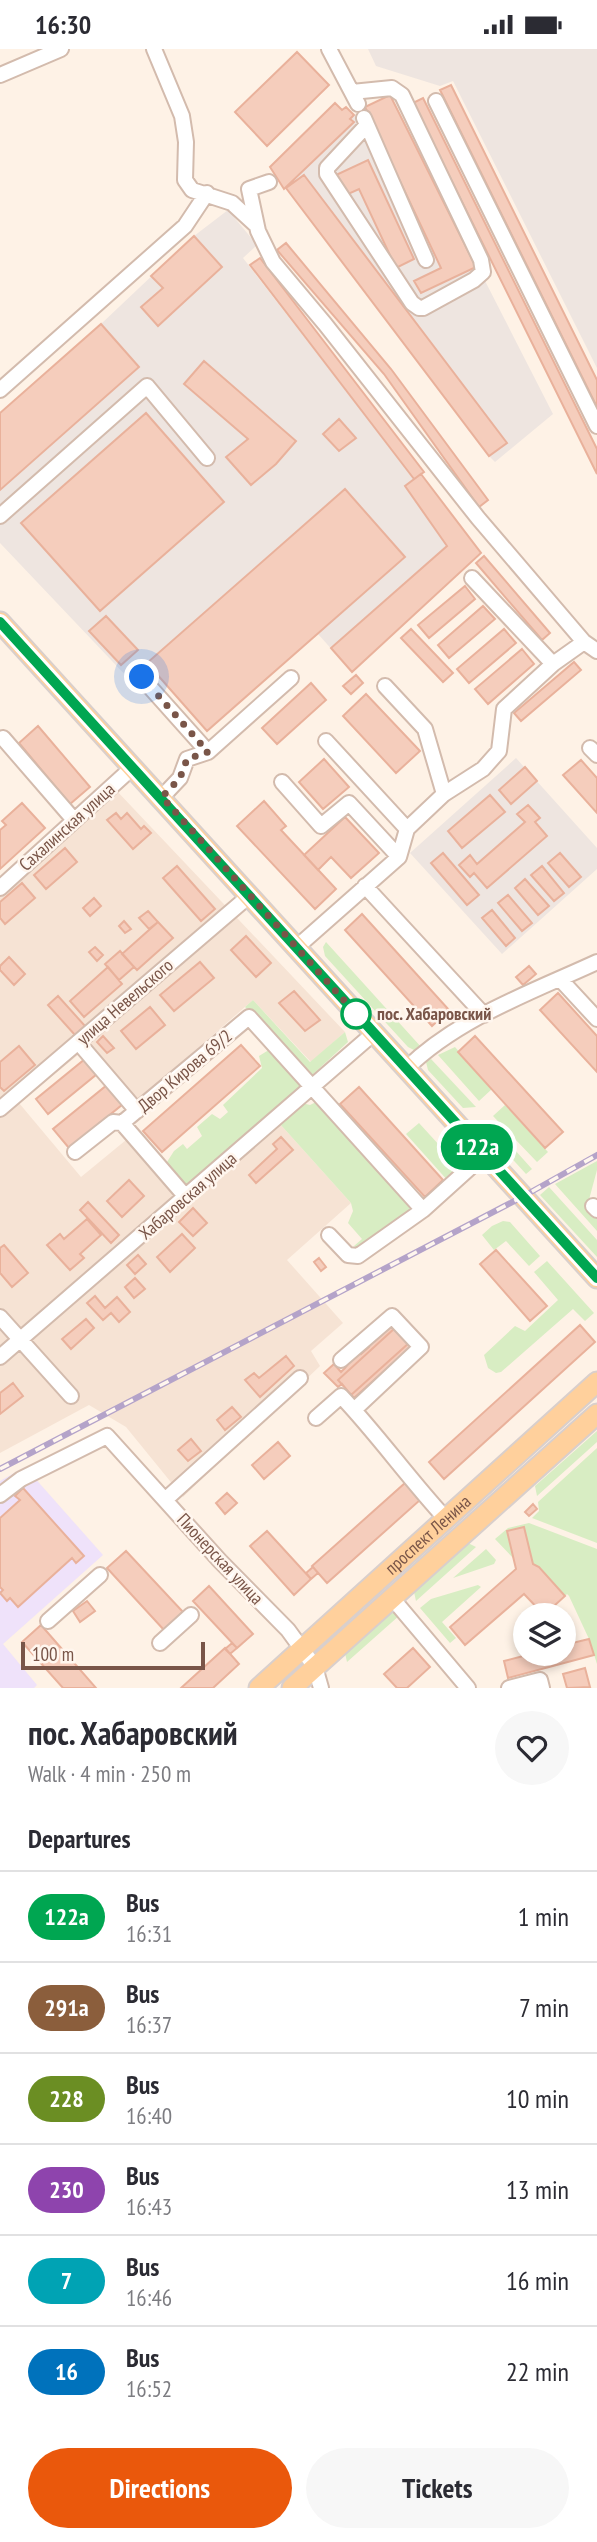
<!DOCTYPE html>
<meta charset="utf-8">
<style>
body{margin:0;font-family:"PT Sans Narrow",sans-serif;background:#f7f7f7;color:#2b2b33;height:100vh;display:flex;flex-direction:column;font-size:26px;white-space:nowrap}
*{box-sizing:border-box;margin:0}
p{font-size:23px;color:#7c7c81}
.icon{flex:none;width:38px;height:38px;fill:none;stroke:currentColor;stroke-width:2;stroke-linecap:round;stroke-linejoin:round}
.map{position:relative;height:1639px;overflow:hidden}
.details{display:flex;flex-direction:column;background:#fff;flex:1}
.details>*{flex:none}
.badge{padding:0 14px;border-radius:23px;font-size:24px;line-height:46px}
.controls{position:absolute;left:513px;top:1554px;display:grid;gap:14px}
.controls a{display:grid;place-items:center;width:63px;height:63px;border-radius:50%;background:#fff;box-shadow:0 4px 10px #0003;font-size:35px}
.scale{position:absolute;left:21px;bottom:18px;width:184px;box-sizing:border-box;padding-left:7px;border:4px solid #795548;border-top:0;font-size:19px;line-height:24px;white-space:nowrap;color:#795548;-webkit-text-stroke:5px #fff6ee;paint-order:stroke}
.you{position:absolute;width:35px;height:35px;margin:-18px;border:5px solid #fff;border-radius:50%;background:#1a73e8;box-shadow:0 0 0 10px #1a73e833}
.map>.badge{position:absolute;translate:-50% -50%;box-shadow:0 0 0 4px #fff}
h2{padding:0 28px;font-size:26px;line-height:63px}
.round{display:grid;place-items:center;flex:none;width:74px;height:74px;border-radius:37px;background:#f7f7f7}
.headline{display:flex;align-items:center;justify-content:space-between;height:119px;padding:0 28px}
h1{font-size:33px;font-weight:700;line-height:52px}
.button{display:flex;gap:14px;margin-top:auto;padding:14px 28px}
.button a{flex:1;height:80px;border-radius:42px;background:#ea580c;color:#fff;font-size:28px;font-weight:700;line-height:80px;text-align:center}
.button a+a{background:#f7f7f7;color:#2b2b33}
ul{padding:0;list-style:none}
li{display:flex;align-items:center;gap:21px;height:91px;padding:0 28px;border-top:2px solid #e1e1e2}
li div{flex:1}
li b{display:block;font-size:26px}
li em{font-style:normal}
li .badge{min-width:77px;font-weight:700;text-align:center}
.status{display:flex;justify-content:space-between;align-items:center;height:49px;padding:0 35px;background:#fff;direction:ltr}
.status svg{height:19px;fill:currentColor}
.map>svg:first-child{display:block}
</style>
<div class="status"><b>16:30</b><svg viewBox="0 0 49 12"><path d="M0 12V9h3v3zM5 12V6h3v6zM10 12V3h3v9zM15 12V0h3v12zM26 1h20v11H26zM47 4h2v5h-2z"/></svg></div>
<div class="map">
<svg width="597" height="1639" viewBox="0 0 597 1639">
<rect width="100%" height="100%" fill="#fef2e6"/>
<path fill="#f6e3d4" d="M 115,740 L 345,983 L 311,1013 L 253,951 L 137,1052 L 89,997 L 19,1054 L 81,1128 L 126,1091 L 186,1158 L 280,1075 L 351,1154 L 287,1211 L 343,1274 L 311,1302 L 320,1317 L 183,1448 L 126,1378 L 89,1356 L 0,1404 L 0,844 Z"/>
<path fill="#eee5e0" d="M 368,0 L 597,0 L 597,319 L 453,32 L 440,37 L 376,17 Z
M 390,46 L 553,365 L 495,413 L 489,407 L 270,118 L 335,54 L 342,61 L 346,58 L 355,66 Z
M 228,161 L 257,196 L 243,209 L 414,430 L 421,425 L 481,504 L 352,623 L 318,585 L 207,681 L 147,614 L 130,631 L 0,494 L 0,364 L 101,275 L 194,187 Z
M 516,709 L 597,799 L 597,820 L 502,905 L 410,804 Z"/>
<path fill="#efe2fa" d="M 25,1418 L 103,1506 L 3,1595 L 37,1636 L 34,1639 L 0,1639 L 0,1432 Z"/>
<path fill="#d8edc3" d="M 326,893 L 422,999 L 414,1001 L 408,998 L 325,907 L 323,898 Z
M 253,951 L 310,1013 L 345,983 L 348,993 L 311,1027 L 245,958 Z
M 455,998 L 492,1040 L 479,1052 L 438,1006 Z
M 272,999 L 307,1039 L 194,1137 L 185,1137 L 176,1128 L 167,1113 L 174,1102 L 183,1095 L 187,1100 L 202,1087 L 197,1078 L 212,1065 L 220,1070 L 228,1063 L 223,1056 L 262,1019 L 259,1007 Z
M 431,1010 L 476,1058 L 463,1059 L 428,1021 L 426,1013 Z
M 318,1052 L 417,1161 L 358,1201 L 354,1197 L 362,1190 L 348,1174 L 353,1162 L 351,1154 L 280,1075 L 302,1054 L 310,1056 Z
M 505,1056 L 548,1103 L 537,1113 L 493,1067 Z
M 488,1071 L 532,1120 L 526,1125 L 487,1082 Z
M 419,1074 L 462,1121 L 449,1133 L 406,1085 Z
M 597,1112 L 597,1121 L 587,1158 L 597,1169 L 597,1182 L 555,1135 Z
M 549,1138 L 597,1191 L 597,1208 L 540,1146 Z
M 503,1172 L 510,1173 L 540,1207 L 529,1217 L 506,1192 L 494,1201 L 482,1186 L 492,1177 Z
M 547,1212 L 594,1264 L 585,1272 L 573,1260 L 501,1323 L 496,1324 L 488,1319 L 484,1306 L 515,1277 L 525,1282 L 558,1251 L 534,1223 Z
M 597,1382 L 597,1393 L 537,1447 L 535,1437 Z
M 597,1399 L 597,1494 L 532,1469 L 539,1462 L 538,1453 Z
M 529,1474 L 597,1500 L 597,1615 L 589,1590 L 569,1547 L 567,1545 L 565,1547 L 539,1518 L 533,1515 L 524,1478 L 507,1482 L 514,1510 L 495,1490 L 508,1479 Z
M 468,1494 L 476,1498 L 416,1552 L 414,1543 Z
M 486,1500 L 496,1511 L 494,1515 L 453,1529 Z
M 478,1536 L 481,1538 L 442,1573 L 456,1589 L 450,1594 L 420,1559 L 431,1550 Z
M 394,1559 L 400,1566 L 347,1613 L 345,1604 Z"/>
<path fill="#f5cdbc" stroke="#e9b19b" stroke-width="2" d="M 297,3 L 329,36 L 267,97 L 235,63 Z
M 451,36 L 597,331 L 597,358 L 440,41 Z
M 390,46 L 476,218 L 421,244 L 414,232 L 441,219 L 365,58 Z
M 423,49 L 597,400 L 597,425 L 413,54 Z
M 335,54 L 342,61 L 346,58 L 354,66 L 350,70 L 354,73 L 284,140 L 270,118 Z
M 368,111 L 414,210 L 396,219 L 359,140 L 346,146 L 336,126 Z
M 304,126 L 507,394 L 489,407 L 286,139 Z
M 194,187 L 222,218 L 158,277 L 141,258 L 163,239 L 151,227 Z
M 286,194 L 391,320 L 488,451 L 479,458 L 384,325 L 277,201 Z
M 260,209 L 424,423 L 414,430 L 250,216 Z
M 101,275 L 139,318 L 0,441 L 0,364 Z
M 204,312 L 296,392 L 276,415 L 251,436 L 226,408 L 248,390 L 184,335 Z
M 146,364 L 224,453 L 100,562 L 21,474 Z
M 339,370 L 356,389 L 339,402 L 323,385 Z
M 421,425 L 481,504 L 352,623 L 331,599 L 447,497 L 405,437 Z
M 345,440 L 405,508 L 207,682 L 147,614 Z
M 484,507 L 550,584 L 542,591 L 476,514 Z
M 465,537 L 475,550 L 429,589 L 418,576 Z
M 483,557 L 495,570 L 449,609 L 438,596 Z
M 106,567 L 138,601 L 121,616 L 89,582 Z
M 411,580 L 453,624 L 443,633 L 401,589 Z
M 504,580 L 516,594 L 469,634 L 457,620 Z
M 522,600 L 534,615 L 488,655 L 475,640 Z
M 574,613 L 581,621 L 521,672 L 514,664 Z
M 356,626 L 363,634 L 351,645 L 343,637 Z
M 311,634 L 326,651 L 277,695 L 262,679 Z
M 366,645 L 420,702 L 396,724 L 343,667 Z
M 38,677 L 90,738 L 70,755 L 19,694 Z
M 324,710 L 349,738 L 323,760 L 299,733 Z
M 581,711 L 597,729 L 597,764 L 563,726 Z
M 525,718 L 537,732 L 511,755 L 499,741 Z
M 490,746 L 505,763 L 462,799 L 448,782 Z
M 264,752 L 286,777 L 281,781 L 336,840 L 315,860 L 237,777 Z
M 22,754 L 45,779 L 0,820 L 0,781 L 6,776 L 2,772 Z
M 528,756 L 540,769 L 535,773 L 547,787 L 487,839 L 474,824 L 470,828 L 459,816 L 470,806 L 477,815 L 525,773 L 517,765 Z
M 116,764 L 121,770 L 127,764 L 141,780 L 144,777 L 151,784 L 133,800 L 107,771 Z
M 345,768 L 379,804 L 351,829 L 331,808 L 318,821 L 304,806 Z
M 65,799 L 77,813 L 46,840 L 34,826 Z
M 443,804 L 479,846 L 467,856 L 431,814 Z
M 560,804 L 581,828 L 569,838 L 548,814 Z
M 177,817 L 215,860 L 201,872 L 163,829 Z
M 542,817 L 564,844 L 554,852 L 531,826 Z
M 525,830 L 549,857 L 538,866 L 515,839 Z
M 22,834 L 35,849 L 5,875 L 0,869 L 0,853 Z
M 508,846 L 532,874 L 522,882 L 498,854 Z
M 94,849 L 101,857 L 90,867 L 83,859 Z
M 492,861 L 515,889 L 506,897 L 482,869 Z
M 148,862 L 158,873 L 149,880 L 139,869 Z
M 362,865 L 449,961 L 432,977 L 345,881 Z
M 124,872 L 131,880 L 125,884 L 119,877 Z
M 158,873 L 173,889 L 137,921 L 122,905 Z
M 246,887 L 271,914 L 256,928 L 231,901 Z
M 95,898 L 103,906 L 97,912 L 89,903 Z
M 120,902 L 134,918 L 119,931 L 105,915 Z
M 9,908 L 25,925 L 14,936 L 0,921 L 0,917 Z
M 200,913 L 214,929 L 174,962 L 160,946 Z
M 529,917 L 536,925 L 523,936 L 516,928 Z
M 108,918 L 122,935 L 84,968 L 70,952 Z
M 294,942 L 320,971 L 305,982 L 279,954 Z
M 558,944 L 597,987 L 597,1023 L 540,961 Z
M 58,947 L 85,977 L 75,986 L 48,956 Z
M 150,958 L 165,976 L 136,1000 L 121,982 Z
M 103,987 L 114,999 L 107,1004 L 97,993 Z
M 475,987 L 563,1083 L 545,1099 L 458,1003 Z
M 241,996 L 260,1017 L 162,1103 L 143,1082 Z
M 19,997 L 35,1016 L 4,1042 L 0,1038 L 0,1013 Z
M 85,1010 L 97,1025 L 48,1065 L 36,1050 Z
M 107,1036 L 123,1055 L 69,1099 L 53,1080 Z
M 359,1038 L 443,1131 L 425,1148 L 340,1055 Z
M 281,1088 L 293,1101 L 256,1134 L 249,1126 L 277,1100 L 273,1095 Z
M 129,1131 L 144,1147 L 122,1168 L 107,1152 Z
M 88,1153 L 119,1186 L 111,1194 L 80,1161 Z
M 193,1159 L 207,1174 L 193,1187 L 179,1173 Z
M 87,1170 L 101,1186 L 80,1205 L 84,1209 L 70,1221 L 47,1196 L 60,1185 L 64,1190 Z
M 182,1185 L 195,1199 L 170,1223 L 157,1208 Z
M 4,1196 L 28,1224 L 12,1238 L 0,1224 L 0,1199 Z
M 496,1201 L 547,1257 L 530,1272 L 480,1215 Z
M 138,1206 L 146,1215 L 135,1225 L 127,1216 Z
M 319,1209 L 326,1218 L 321,1222 L 314,1213 Z
M 135,1229 L 145,1240 L 134,1249 L 125,1238 Z
M 95,1247 L 105,1259 L 117,1248 L 130,1263 L 119,1273 L 111,1264 L 103,1271 L 87,1254 Z
M 391,1263 L 410,1293 L 351,1346 L 342,1335 L 338,1338 L 324,1324 L 334,1315 L 341,1323 L 345,1319 L 348,1315 L 345,1312 L 357,1300 L 361,1305 L 369,1298 L 373,1289 L 375,1292 L 388,1280 L 382,1273 Z
M 86,1270 L 94,1279 L 71,1300 L 62,1290 Z
M 580,1276 L 595,1293 L 444,1430 L 429,1413 Z
M 395,1279 L 412,1297 L 354,1349 L 338,1331 Z
M 286,1307 L 294,1317 L 260,1348 L 245,1331 L 254,1324 L 259,1329 Z
M 13,1334 L 23,1347 L 0,1365 L 0,1344 Z
M 232,1358 L 241,1368 L 225,1381 L 217,1371 Z
M 191,1390 L 201,1402 L 188,1412 L 178,1401 Z
M 278,1393 L 290,1407 L 264,1430 L 252,1416 Z
M 405,1434 L 420,1451 L 327,1534 L 312,1517 Z
M 23,1439 L 84,1507 L 76,1514 L 72,1509 L 18,1558 L 10,1549 L 7,1552 L 0,1544 L 3,1541 L 0,1538 L 0,1469 L 20,1451 L 15,1447 Z
M 227,1444 L 237,1454 L 225,1465 L 216,1454 Z
M 533,1455 L 537,1460 L 529,1467 L 525,1463 Z
M 524,1478 L 533,1515 L 539,1518 L 565,1547 L 544,1566 L 524,1545 L 465,1596 L 450,1578 L 516,1520 L 507,1482 Z
M 267,1482 L 311,1530 L 294,1546 L 250,1497 Z
M 126,1502 L 183,1563 L 164,1581 L 107,1519 Z
M 313,1518 L 318,1524 L 311,1530 L 306,1524 Z
M 209,1537 L 253,1585 L 237,1599 L 193,1552 Z
M 87,1552 L 95,1562 L 80,1573 L 73,1562 Z
M 41,1576 L 96,1639 L 63,1639 L 22,1593 Z
M 589,1590 L 594,1606 L 508,1629 L 504,1612 L 531,1605 L 564,1605 L 564,1596 Z
M 232,1594 L 237,1599 L 230,1605 L 225,1600 Z
M 225,1599 L 239,1615 L 213,1639 L 181,1639 Z
M 413,1599 L 430,1618 L 407,1639 L 397,1639 L 384,1625 Z
M 585,1619 L 590,1638 L 567,1639 L 563,1625 Z"/>
<g fill="none" stroke-linecap="round" stroke-linejoin="round">
<g stroke="#d3bbad" stroke-width="18">
<path id="minor" d="M 154,0 L 182,67 L 186,93 L 185,131 L 192,141 L 232,154 L 256,176
M 329,0 L 358,55
M 0,26 L 61,0
M 352,43 L 392,39 L 402,46 L 481,211 L 483,223 L 474,231 L 423,259 L 419,259 L 412,254 L 327,125 L 327,119 L 367,76
M 436,52 L 597,377
M 364,69 L 426,211
M 269,133 L 249,140 L 258,182 L 273,213 L 325,275 L 478,469 L 584,593 L 553,615
M 0,341 L 185,177 L 207,144
M 0,467 L 147,337 L 207,409
M 584,593 L 597,602
M 141,628 L 208,703
M 385,637 L 425,680 L 444,745 L 407,780
M 3,689 L 74,771
M 590,699 L 597,706
M 282,733 L 321,777 L 349,754 L 399,808
M 444,745 L 483,720 L 499,702 L 504,660 L 553,615 L 472,529
M 162,748 L 180,729 L 187,710 L 208,703 L 291,629
M 365,837 L 484,966
M 0,839 L 133,718
M 297,898 L 399,808 L 407,780 L 326,692
M 560,930 L 597,970
M 78,993 L 137,1062
M 406,1020 C 458,969 532,943 597,913
M 0,1060 L 249,847
M 75,1103 L 113,1073 L 122,1074
M 186,1148 L 122,1074 L 249,968 L 423,1161 L 484,1106
M 593,1157 L 597,1161
M 329,1186 L 348,1206 L 358,1207 L 423,1161
M 0,1268 L 71,1347
M 0,1308 L 374,984
M 341,1311 L 392,1267 L 421,1298 L 354,1361
M 316,1369 L 341,1347 C 378,1386 409,1430 446,1470
M 0,1446 L 21,1430 L 107,1387 L 220,1512 L 288,1581 L 315,1618 L 321,1639
M 165,1451 L 300,1329
M 392,1549 L 468,1639
M 48,1572 L 100,1526
M 160,1594 L 191,1566
M 509,1639 L 540,1631 L 542,1639"/>
</g>
<g stroke="#d9cfcc" stroke-width="23">
<g id="major">
<path d="M 0,573 L 597,1229"/>
<path id="s1" d="M 259,1639 L 597,1333"/>
<path d="M 292,1639 L 597,1365"/>
</g>
</g>
<use href="#minor" stroke="#fff" stroke-width="14"/>
<use href="#major" stroke="#ffd09c" stroke-width="19"/>
<g stroke="#b4a3c9" stroke-width="6">
<path id="rail" d="M 0,1420 L 522,1148 L 597,1106"/>
</g>
<use href="#rail" stroke="#fff6ee" stroke-width="3.5" stroke-dasharray="10" stroke-linecap="butt"/>
</g>
<g fill="none" stroke-linecap="round" stroke-linejoin="round">
<g stroke="#fff" stroke-width="16">
<path id="line" d="M 0,573 L 597,1229"/>
</g>
<use href="#line" stroke="#00a651" stroke-width="10"/>
<path stroke="#795548" stroke-width="7" stroke-dasharray="0 12.6" d="M 142,628 L 208,703 L 187,710 L 180,729 L 162,748 L 358,967 L 356,965"/>
</g>
<circle fill="#fff" stroke="#00a651" stroke-width="3.5" cx="356" cy="965" r="14"/>
<g text-anchor="middle" stroke-width="5" stroke-linejoin="round" paint-order="stroke">
<g font-size="18" fill="#795548" stroke="#fff6ee">
<text transform="translate(67 778) rotate(-42)" y="6">Сахалинская улица</text>
<text transform="translate(125 953) rotate(-41)" y="6">улица Невельского</text>
<text transform="translate(185 1022) rotate(-40)" y="6">Двор Кирова 69/2</text>
<text transform="translate(188 1147) rotate(-41)" y="6">Хабаровская улица</text>
<text dy="6" stroke="none"><textPath href="#s1" startOffset="228">проспект Ленина</textPath></text>
<text transform="translate(220 1510) rotate(47)" y="6">Пионерская улица</text>
</g>
<g font-size="18" font-weight="bold" fill="#795548" stroke="#fff6ee" text-anchor="start">
<text x="377" y="971">пос. Хабаровский</text>
</g>
</g>
</svg>
<div class="controls">
<a><svg class="icon" aria-label="layers" viewBox="0 0 24 24"><path d="M12 4l9 5-9 5-9-5zM3 14l9 5 9-5"/></svg></a>
</div>
<div class="scale">100 m</div>
<div class="you" style="left:142px;top:628px"></div>
<b class="badge" style="left:477px;top:1098px;background:#00a651;color:#fff">122а</b>
</div>
<section class="details">
<div class="headline"><div><h1>пос. Хабаровский</h1><p>Walk · 4 min · 250 m</p></div><a class="round"><svg class="icon" aria-label="heart" viewBox="0 0 24 24"><path d="M12 20l-8-8c-3-5 5-10 8-4 3-6 11-1 8 4z"/></svg></a></div>
<h2>Departures</h2>
<ul>
<li><span class="badge" style="background:#00a651;color:#fff">122а</span><div><b>Bus</b><p>16:31</p></div><em>1 min</em></li>
<li><span class="badge" style="background:#8b5e3c;color:#fff">291а</span><div><b>Bus</b><p>16:37</p></div><em>7 min</em></li>
<li><span class="badge" style="background:#6b8e23;color:#fff">228</span><div><b>Bus</b><p>16:40</p></div><em>10 min</em></li>
<li><span class="badge" style="background:#8e44ad;color:#fff">230</span><div><b>Bus</b><p>16:43</p></div><em>13 min</em></li>
<li><span class="badge" style="background:#00a3b4;color:#fff">7</span><div><b>Bus</b><p>16:46</p></div><em>16 min</em></li>
<li><span class="badge" style="background:#0072bc;color:#fff">16</span><div><b>Bus</b><p>16:52</p></div><em>22 min</em></li>
</ul>
<div class="button"><a>Directions</a><a>Tickets</a></div>
</section>
